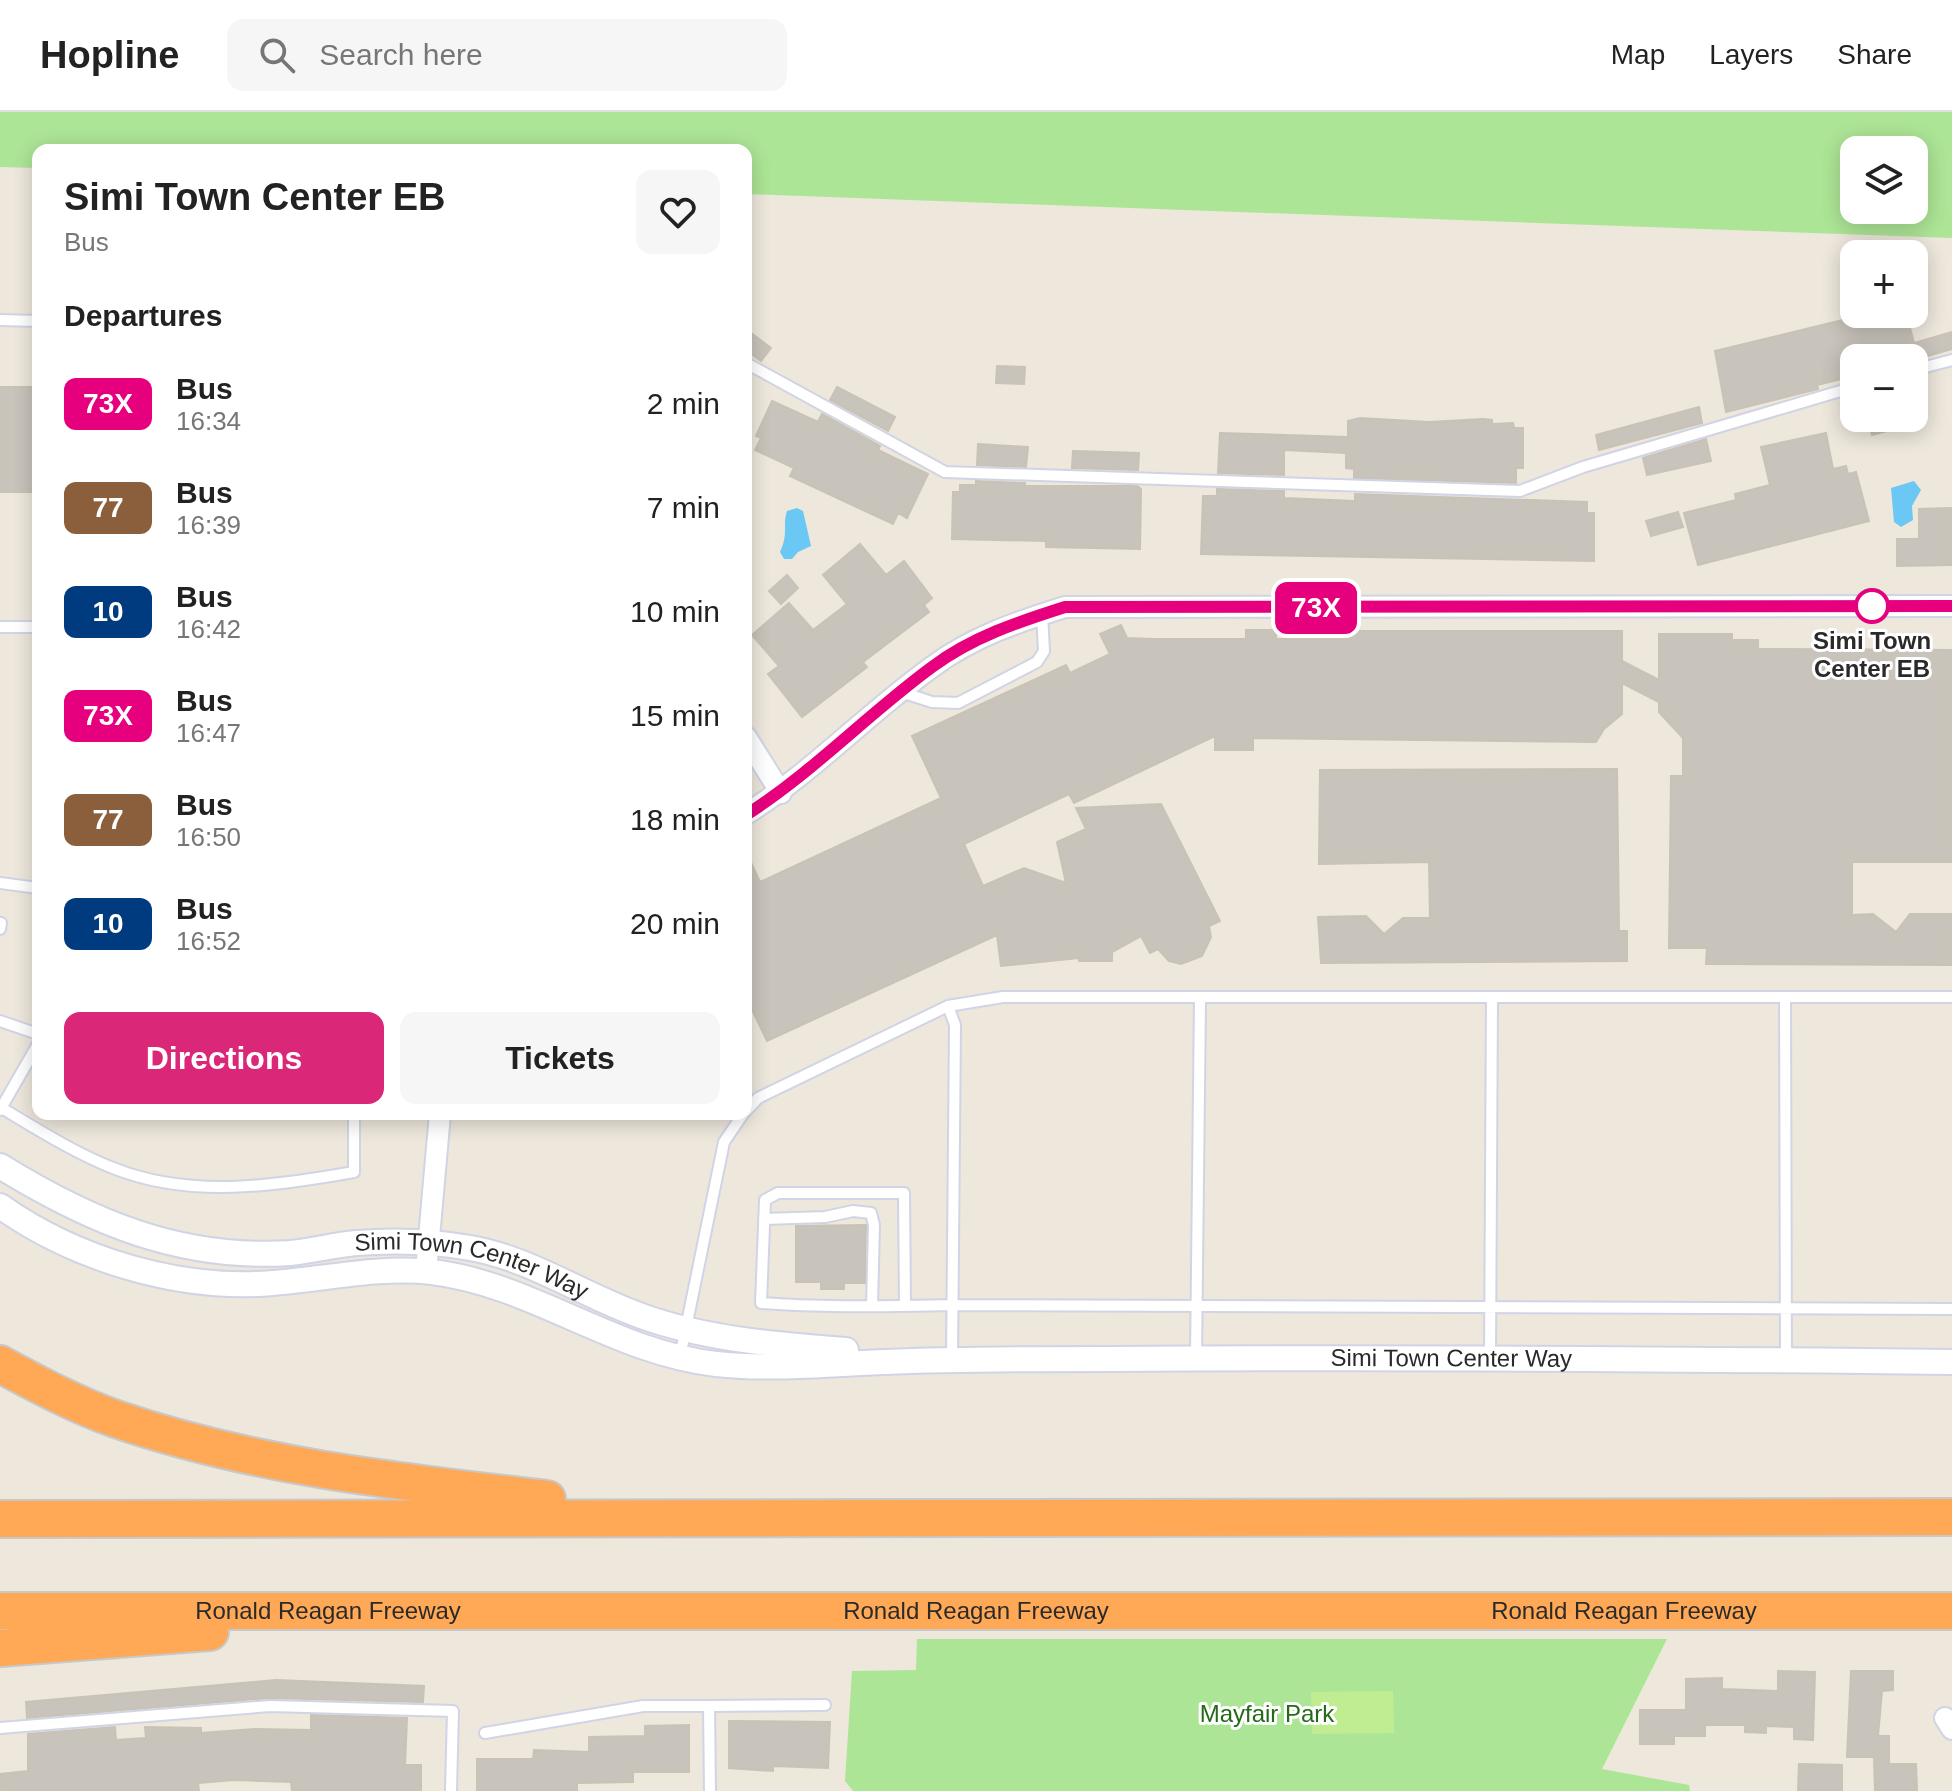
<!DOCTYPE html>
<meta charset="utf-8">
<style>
body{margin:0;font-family:Helvetica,sans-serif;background:#f6f6f6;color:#222;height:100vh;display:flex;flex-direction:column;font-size:30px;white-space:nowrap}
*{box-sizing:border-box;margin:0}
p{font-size:26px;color:#767676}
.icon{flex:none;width:44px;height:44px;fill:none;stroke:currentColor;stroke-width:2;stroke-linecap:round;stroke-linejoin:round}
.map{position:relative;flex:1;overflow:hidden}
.details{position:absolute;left:32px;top:32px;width:720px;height:976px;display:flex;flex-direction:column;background:#fff;border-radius:16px;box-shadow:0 4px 20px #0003}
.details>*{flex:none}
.badge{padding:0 16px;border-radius:12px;font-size:28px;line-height:52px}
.tools{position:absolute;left:1840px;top:24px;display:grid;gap:16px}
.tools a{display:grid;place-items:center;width:88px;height:88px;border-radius:16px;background:#fff;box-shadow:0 4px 20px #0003;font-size:40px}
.map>.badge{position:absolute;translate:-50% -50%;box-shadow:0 0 0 4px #fff}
h2{padding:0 32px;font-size:30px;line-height:72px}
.round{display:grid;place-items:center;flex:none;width:84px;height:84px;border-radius:16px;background:#f6f6f6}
.summary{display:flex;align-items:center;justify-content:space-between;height:136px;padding:0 32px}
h1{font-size:38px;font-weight:600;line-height:60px}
.button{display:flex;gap:16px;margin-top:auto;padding:16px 32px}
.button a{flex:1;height:92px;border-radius:16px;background:#db2777;color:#fff;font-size:32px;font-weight:600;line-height:92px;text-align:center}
.button a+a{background:#f6f6f6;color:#222}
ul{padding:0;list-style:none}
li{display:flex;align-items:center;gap:24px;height:104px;padding:0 32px}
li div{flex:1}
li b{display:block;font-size:30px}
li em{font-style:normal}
li .badge{min-width:88px;font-weight:700;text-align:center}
header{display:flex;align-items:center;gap:48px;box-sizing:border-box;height:112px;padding:0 40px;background:#fff;border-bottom:2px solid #e0e0e0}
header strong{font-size:38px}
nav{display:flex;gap:44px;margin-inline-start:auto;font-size:28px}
.search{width:560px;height:72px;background:#f6f6f6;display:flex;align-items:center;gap:20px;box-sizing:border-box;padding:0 28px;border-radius:16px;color:#767676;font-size:30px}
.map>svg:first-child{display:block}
</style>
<header>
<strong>Hopline</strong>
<div class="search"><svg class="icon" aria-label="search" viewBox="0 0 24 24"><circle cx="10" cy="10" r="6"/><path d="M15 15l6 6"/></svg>Search here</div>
<nav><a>Map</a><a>Layers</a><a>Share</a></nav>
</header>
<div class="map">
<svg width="1952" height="1679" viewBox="0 0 1952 1679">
<rect width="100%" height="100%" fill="#ede7dc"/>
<path fill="#ade596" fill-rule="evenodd" d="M 0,0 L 1952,0 L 1952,126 L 746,82 L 746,38 L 38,38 L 38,56 L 0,55 ZM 1854,38 L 1914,38 L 1914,98 L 1854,98 Z
M 917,1527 L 1667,1527 L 1602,1657 L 1689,1673 L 1690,1679 L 853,1679 L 845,1669 L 852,1559 L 916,1558 Z"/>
<path fill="#c1ed92" d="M 1393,1579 L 1394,1621 L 1312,1622 L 1311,1580 Z"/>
<path fill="#6bc7f3" d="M 1914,369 L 1921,378 L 1912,394 L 1913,408 L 1901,415 L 1894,410 L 1891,376 Z
M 797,396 L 803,399 L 811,434 L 798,440 L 792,447 L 784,447 L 780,440 C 789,420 782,415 787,399 Z"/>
<path fill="#c8c3bb" stroke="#c8c3b5" stroke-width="2" d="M 1867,202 L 1907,204 L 1914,231 L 1952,220 L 1952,237 L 1921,246 L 1854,246 L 1854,264 L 1817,273 L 1818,277 L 1726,300 L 1715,239 Z
M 746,217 L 771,236 L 761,249 L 746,238 Z
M 997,254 L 1025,255 L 1024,272 L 996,271 Z
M 0,275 L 38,275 L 38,380 L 0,380 Z
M 837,275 L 895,305 L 888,319 L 830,288 Z
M 772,289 L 818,310 L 822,302 L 880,334 L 878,338 L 928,362 L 907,406 L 898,401 L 893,412 L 790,364 L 794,356 L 755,338 L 761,326 L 756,324 Z
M 1699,295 L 1702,311 L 1599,338 L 1596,323 Z
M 1360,306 L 1429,310 L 1483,307 L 1492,308 L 1492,312 L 1513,311 L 1514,316 L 1523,316 L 1523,356 L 1516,356 L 1516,371 L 1354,366 L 1354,357 L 1346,356 L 1346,341 L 1284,338 L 1284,363 L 1218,361 L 1220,321 L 1348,325 L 1348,309 Z
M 1867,306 L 1916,306 L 1916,311 L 1872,323 Z
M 1826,321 L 1833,357 L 1846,354 L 1848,362 L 1856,360 L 1869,409 L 1698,453 L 1684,401 L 1736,388 L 1735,382 L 1770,373 L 1761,335 Z
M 1706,327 L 1711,349 L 1647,363 L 1643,346 Z
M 978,332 L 1028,335 L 1026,355 L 977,353 Z
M 1073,339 L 1139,341 L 1138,358 L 1072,356 Z
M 976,369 L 1025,371 L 1025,374 L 1137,374 L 1141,377 L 1140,437 L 1046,435 L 1046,429 L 952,427 L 953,380 L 960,380 L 960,373 L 976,373 Z
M 1217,377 L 1284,379 L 1284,386 L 1355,389 L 1355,382 L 1587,390 L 1587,401 L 1594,401 L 1594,449 L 1201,442 L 1203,384 L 1217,384 Z
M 1952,396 L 1952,453 L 1897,454 L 1897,427 L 1919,427 L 1919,397 Z
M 1678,400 L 1683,415 L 1651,424 L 1646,409 Z
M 860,432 L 886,463 L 904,449 L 932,486 L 924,493 L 929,500 L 863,550 L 867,555 L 802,605 L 768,562 L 779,554 L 752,523 L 789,491 L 813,518 L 847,492 L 823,463 Z
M 787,463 L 798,476 L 781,492 L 769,479 Z
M 1121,513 L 1127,526 L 1154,527 L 1246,527 L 1246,518 L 1276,518 L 1276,527 L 1349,527 L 1349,519 L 1622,519 L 1622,549 L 1659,568 L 1659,522 L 1732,522 L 1732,528 L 1758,528 L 1758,537 L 1952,538 L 1952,750 L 1852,750 L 1852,803 L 1873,802 L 1896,820 L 1910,802 L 1952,802 L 1952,853 L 1706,852 L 1707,836 L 1669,836 L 1671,664 L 1683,664 L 1683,626 L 1659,600 L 1659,590 L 1622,571 L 1622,602 L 1604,617 L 1596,630 L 1253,626 L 1253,638 L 1215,638 L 1215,624 L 1074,691 L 1069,682 L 964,732 L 983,774 L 1024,756 L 1066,771 L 1057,730 L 1086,717 L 1076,696 L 1161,692 L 1220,809 L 1209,814 L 1211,825 L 1202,844 L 1181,852 L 1169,849 L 1158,837 L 1150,841 L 1141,824 L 1112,840 L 1112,849 L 1079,849 L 1079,846 L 1001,854 L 997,823 L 767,929 L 746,885 L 746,740 L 760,770 L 941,686 L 912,624 L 1066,553 L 1070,561 L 1110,542 L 1100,522 Z
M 1617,657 L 1619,819 L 1627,819 L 1627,849 L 1321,851 L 1318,805 L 1366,804 L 1384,822 L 1403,806 L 1430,806 L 1429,750 L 1319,752 L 1320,658 Z
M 866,1113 L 865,1171 L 844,1171 L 844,1177 L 821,1177 L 821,1170 L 796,1170 L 796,1114 Z
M 1778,1559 L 1815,1560 L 1813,1628 L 1794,1627 L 1794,1615 L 1766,1614 L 1766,1621 L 1745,1620 L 1745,1613 L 1705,1613 L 1705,1624 L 1674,1624 L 1674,1632 L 1640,1632 L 1640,1598 L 1686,1598 L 1686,1567 L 1722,1566 L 1722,1577 L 1778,1579 Z
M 1851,1559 L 1893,1559 L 1893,1578 L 1882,1579 L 1878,1624 L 1889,1624 L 1889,1652 L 1916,1652 L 1917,1679 L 1875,1679 L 1874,1645 L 1847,1645 Z
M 276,1568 L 424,1574 L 423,1590 L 269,1586 L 27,1606 L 26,1590 Z
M 311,1603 L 407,1606 L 405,1653 L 421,1653 L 421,1679 L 292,1679 L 291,1670 L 234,1668 L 198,1671 L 199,1679 L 0,1679 L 0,1662 L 28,1659 L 28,1622 L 115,1615 L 116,1628 L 146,1626 L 145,1615 L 201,1616 L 201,1621 L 255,1617 L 311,1618 Z
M 729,1609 L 830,1610 L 828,1656 L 773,1654 L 773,1659 L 729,1656 Z
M 689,1613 L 689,1660 L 633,1660 L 633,1670 L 577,1671 L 577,1679 L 477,1679 L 477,1647 L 533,1647 L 534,1638 L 589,1640 L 589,1625 L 645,1624 L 645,1614 Z
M 1799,1652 L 1842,1653 L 1842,1679 L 1798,1679 Z"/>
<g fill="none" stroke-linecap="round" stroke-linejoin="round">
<g stroke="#d1d4e4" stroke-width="14">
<path id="service" d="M 0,208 L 38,209
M 746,251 L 945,360 L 1520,379 L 1583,355 L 1854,275
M 1914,258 L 1952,248
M 0,515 L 38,515
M 901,580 L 932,590 L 958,591 L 1037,550 L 1044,539 L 1042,502
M 0,771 L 38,776
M 0,817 L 1,811
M 1785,885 L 1786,1247
M 948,894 L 955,913 L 952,1247
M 0,909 L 38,922
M 0,995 C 37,1017 73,1040 113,1056 C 190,1087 275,1074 354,1060 L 354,1002
M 0,998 L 38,932
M 746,999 L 758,986 L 948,894 L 1003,885 L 1952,885
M 764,1107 L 825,1105 L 853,1099 L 871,1101 L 874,1113 L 872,1194
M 905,1194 L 904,1081 L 778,1081 L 765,1088 L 761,1191 C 825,1196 889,1194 953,1193 L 1952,1197
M 680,1245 L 724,1030 L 743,1002
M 1196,1246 L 1200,887
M 1490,1247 L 1492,885
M 709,1594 L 825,1593
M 0,1616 L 270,1594 L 453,1599 L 451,1679
M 485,1621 L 643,1594 L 709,1594 L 710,1679"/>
</g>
<g stroke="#d1d4e4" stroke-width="24">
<path id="minor" d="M 746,625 L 781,681
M 746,702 C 813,660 868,601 932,555 C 972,525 1017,510 1065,495 L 1952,494
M 426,1159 L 440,1002
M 1945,1606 L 1952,1617"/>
</g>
<g stroke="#d1d4e4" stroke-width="28">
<g id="tertiary">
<path id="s1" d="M 0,1054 C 91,1110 180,1148 290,1141 C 312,1139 334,1133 356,1131 C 394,1128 432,1129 470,1136 C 534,1147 588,1187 650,1207 C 713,1228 780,1233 846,1238"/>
<path id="s2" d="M 0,1094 C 76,1148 181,1179 273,1171 C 325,1167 381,1154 432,1160 C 532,1172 615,1241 716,1252 C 771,1258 829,1252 885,1250 C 961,1247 1038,1247 1114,1247 C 1394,1245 1673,1247 1952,1250"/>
</g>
</g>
<g stroke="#c8c8c8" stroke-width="40">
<g id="motorway">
<path d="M 0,1252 C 37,1272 76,1293 116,1307 C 255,1355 402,1370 547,1387"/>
<path d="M 0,1407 L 1952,1405"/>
<path id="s3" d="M 0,1499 L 1952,1499"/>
<path d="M 0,1536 L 210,1520"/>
</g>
</g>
<use href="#service" stroke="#fff" stroke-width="10"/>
<use href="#minor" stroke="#fff" stroke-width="20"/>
<use href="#tertiary" stroke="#fff" stroke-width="24"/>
<use href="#motorway" stroke="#ffa855" stroke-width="36"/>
</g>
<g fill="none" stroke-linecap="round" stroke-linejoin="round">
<g stroke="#fff" stroke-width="18">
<path id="line" d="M 746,703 C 813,660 868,602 932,555 C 972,525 1018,510 1065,495 L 1952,494"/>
</g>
<use href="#line" stroke="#e6007e" stroke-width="12"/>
</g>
<circle fill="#fff" stroke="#e6007e" stroke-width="4" cx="1872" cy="494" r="16"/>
<g text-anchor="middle" stroke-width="6" stroke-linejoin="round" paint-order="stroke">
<g font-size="24" font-weight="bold" fill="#2a2a2a" stroke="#fff">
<text x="1872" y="537">Simi Town<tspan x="1872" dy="28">Center EB</tspan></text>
</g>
<g font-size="24" fill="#2a2a2a" stroke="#fff">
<text dy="8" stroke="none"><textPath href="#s1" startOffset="494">Simi Town Center Way</textPath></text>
<text dy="8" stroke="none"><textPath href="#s2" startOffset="1484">Simi Town Center Way</textPath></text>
<text dy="8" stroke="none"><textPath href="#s3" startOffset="328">Ronald Reagan Freeway</textPath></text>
<text dy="8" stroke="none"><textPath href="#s3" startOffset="1624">Ronald Reagan Freeway</textPath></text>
<text dy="8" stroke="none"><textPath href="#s3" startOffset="976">Ronald Reagan Freeway</textPath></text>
</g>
<g font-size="24" fill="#246a17" stroke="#fff">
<text x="1267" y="1610">Mayfair Park</text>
</g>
</g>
</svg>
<div class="tools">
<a><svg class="icon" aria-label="layers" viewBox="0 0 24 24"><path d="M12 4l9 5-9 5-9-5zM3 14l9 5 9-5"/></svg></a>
<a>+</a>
<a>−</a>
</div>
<b class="badge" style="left:1316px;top:496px;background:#e6007e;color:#fff">73X</b>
<section class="details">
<div class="summary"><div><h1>Simi Town Center EB</h1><p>Bus</p></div><a class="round"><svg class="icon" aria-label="heart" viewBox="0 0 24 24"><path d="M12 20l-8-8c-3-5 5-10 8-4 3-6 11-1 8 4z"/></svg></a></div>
<h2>Departures</h2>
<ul>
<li><span class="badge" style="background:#e6007e;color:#fff">73X</span><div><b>Bus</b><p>16:34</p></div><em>2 min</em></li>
<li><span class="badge" style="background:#8b5e3c;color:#fff">77</span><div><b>Bus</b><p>16:39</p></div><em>7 min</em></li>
<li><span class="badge" style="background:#003b80;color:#fff">10</span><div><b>Bus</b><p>16:42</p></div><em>10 min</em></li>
<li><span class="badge" style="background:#e6007e;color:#fff">73X</span><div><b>Bus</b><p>16:47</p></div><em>15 min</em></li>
<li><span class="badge" style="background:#8b5e3c;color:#fff">77</span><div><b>Bus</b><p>16:50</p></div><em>18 min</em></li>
<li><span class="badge" style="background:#003b80;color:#fff">10</span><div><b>Bus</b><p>16:52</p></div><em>20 min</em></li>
</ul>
<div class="button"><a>Directions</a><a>Tickets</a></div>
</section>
</div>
